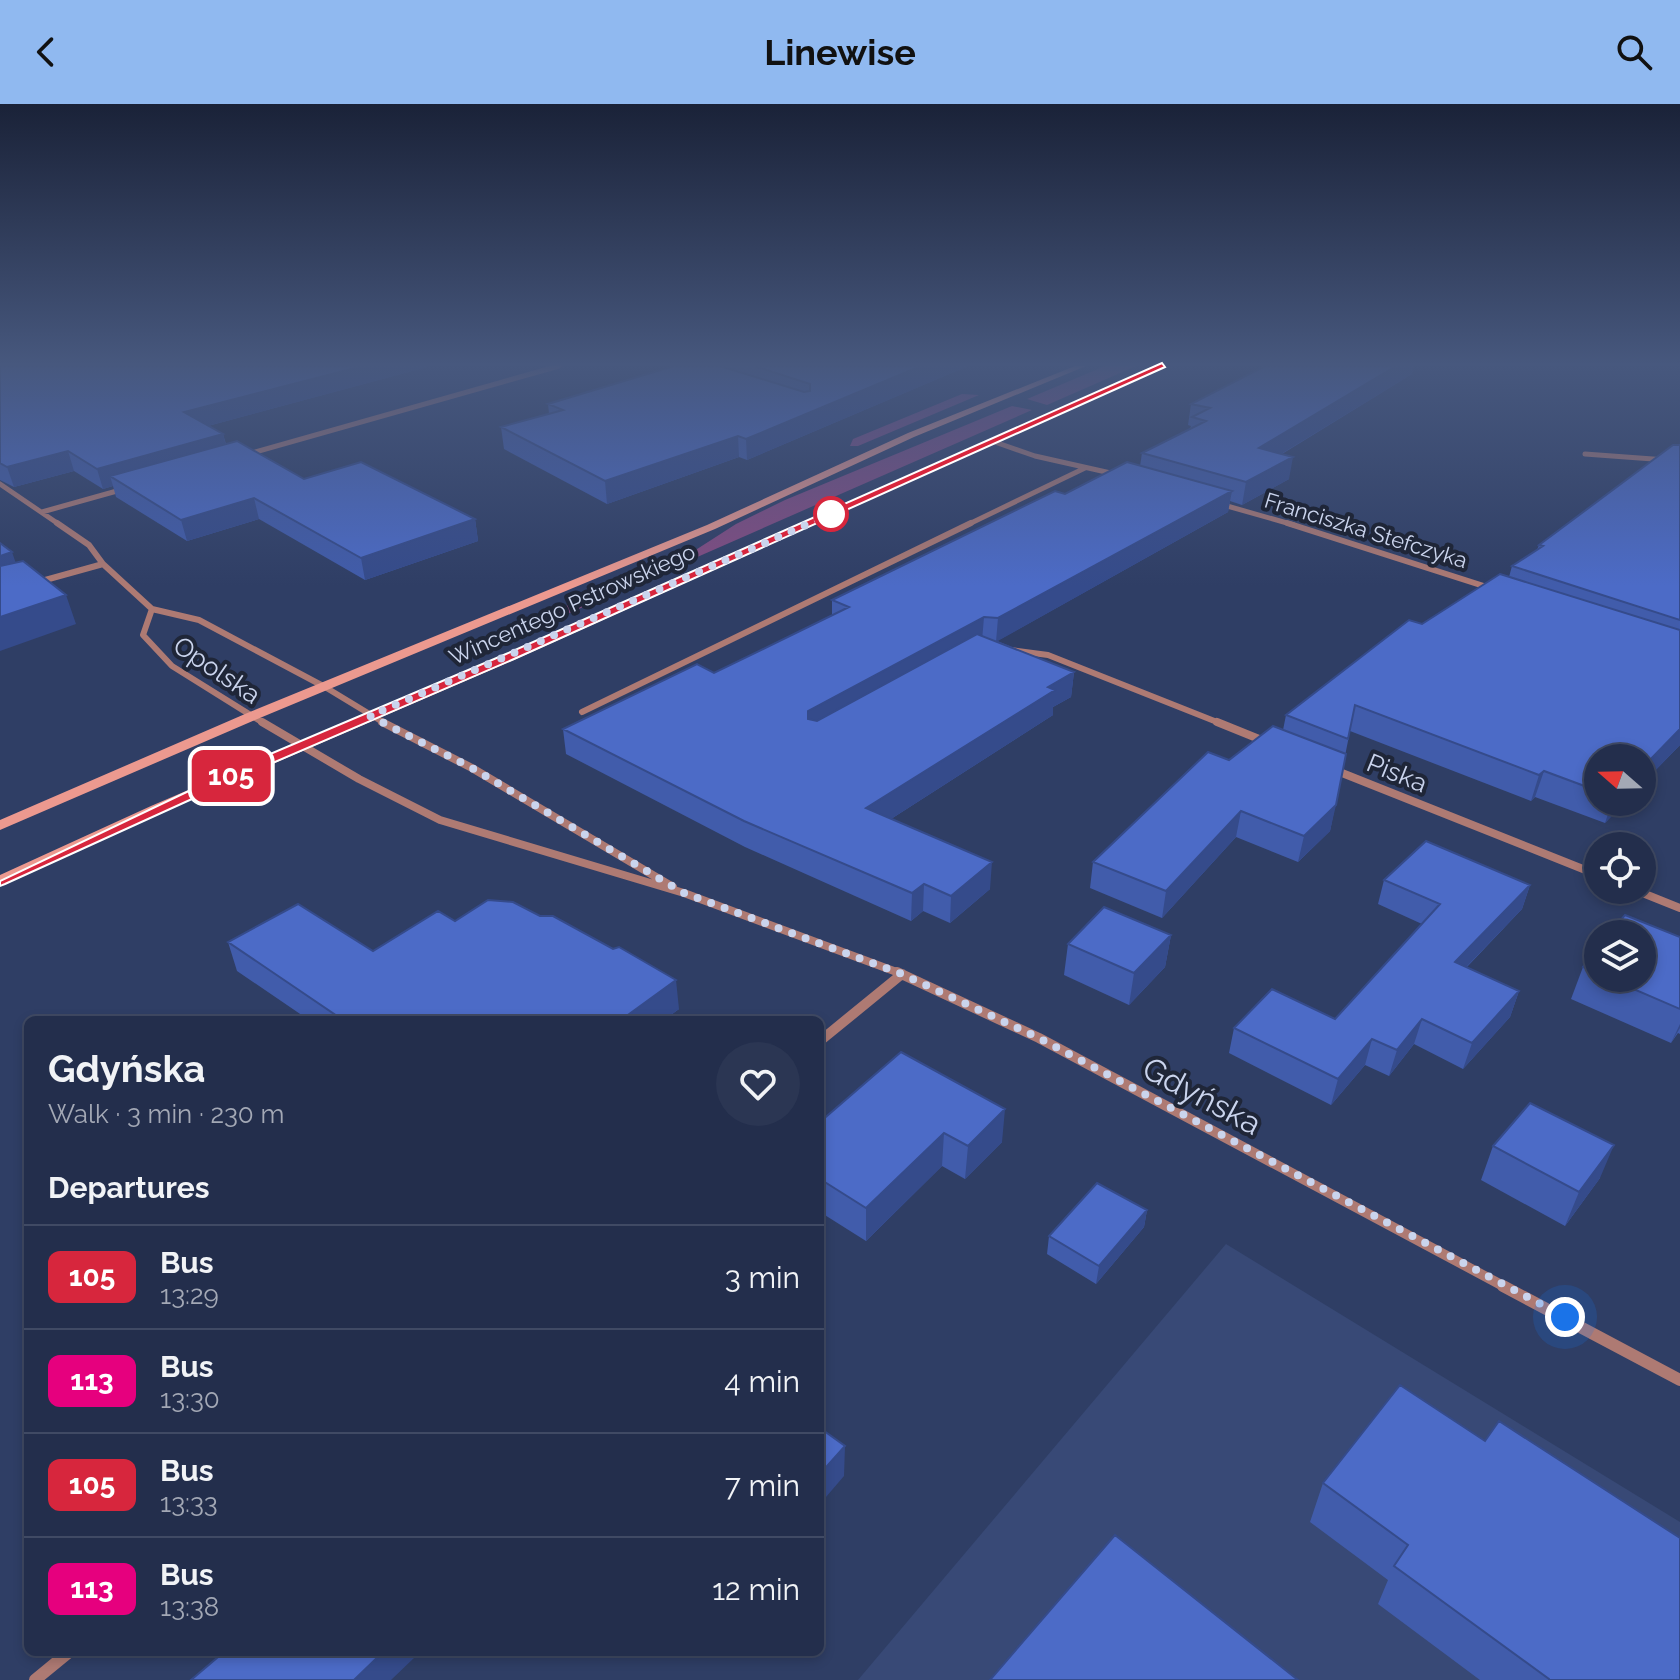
<!DOCTYPE html>
<meta charset="utf-8">
<style>
body{margin:0;font-family:Raleway,sans-serif;background:#2b3653;color:#f1f3f6;height:100vh;display:flex;flex-direction:column;font-size:30px;white-space:nowrap}
*{box-sizing:border-box;margin:0}
p{font-size:26px;color:#a3a8b5}
.icon{flex:none;width:44px;height:44px;fill:none;stroke:currentColor;stroke-width:2;stroke-linecap:round;stroke-linejoin:round}
.map{position:relative;flex:1;overflow:hidden}
.panel{position:absolute;left:24px;top:912px;width:800px;height:640px;display:flex;flex-direction:column;background:#232e4c;border-radius:12px;box-shadow:0 4px 12px #0003,0 0 0 2px #404a64}
.panel>*{flex:none}
.badge{padding:0 16px;border-radius:12px;font-size:28px;line-height:52px}
.needle{width:52px;rotate:290deg}
.fabs{position:absolute;left:1584px;top:640px;display:grid;gap:16px}
.fabs a{display:grid;place-items:center;width:72px;height:72px;border-radius:50%;background:#232e4c;box-shadow:0 4px 12px #0003,0 0 0 2px #404a64;font-size:40px}
.you{position:absolute;width:40px;height:40px;margin:-20px;border:6px solid #fff;border-radius:50%;background:#1a73e8;box-shadow:0 0 0 12px #1a73e833}
.map>.badge{position:absolute;translate:-50% -50%;box-shadow:0 0 0 4px #fff}
h2{padding:0 24px;font-size:30px;line-height:72px}
.round{display:grid;place-items:center;flex:none;width:84px;height:84px;border-radius:42px;background:#2b3653}
.overview{display:flex;align-items:center;justify-content:space-between;height:136px;padding:0 24px}
h1{font-size:38px;font-weight:700;line-height:60px}
ul{padding:0;list-style:none}
li{display:flex;align-items:center;gap:24px;height:104px;padding:0 24px;border-top:2px solid #404a64}
li div{flex:1}
li b{display:block;font-size:30px}
li em{font-style:normal}
li .badge{min-width:88px;font-weight:700;text-align:center}
header{display:flex;justify-content:space-between;align-items:center;height:104px;padding:0 24px;background:#90b9f0;color:#111;font-size:36px;font-weight:700}
.map>svg:first-child{display:block}
</style>
<header><svg class="icon" aria-label="back" viewBox="0 0 24 24"><path d="M15 5l-7 7 7 7"/></svg>Linewise<svg class="icon" aria-label="search" viewBox="0 0 24 24"><circle cx="10" cy="10" r="6"/><path d="M15 15l6 6"/></svg></header>
<div class="map">
<svg width="1680" height="1576" viewBox="0 0 1680 1576">
<rect width="100%" height="100%" fill="#2f3e65"/>
<path fill="#384976" d="M 1226,1140 L 1680,1418 L 1680,1576 L 858,1576 Z"/>
<path fill="#834c82" d="M 1105,262 L 1136,262 L 1047,301 L 1027,295 Z
M 962,290 L 979,291 L 858,342 L 850,342 L 853,335 Z
M 1012,302 L 1032,306 L 508,536 L 496,532 L 694,447 L 736,420 L 785,396 Z"/>
<g fill="none" stroke-linecap="round" stroke-linejoin="round">
<path stroke="#ae7a73" stroke-width="5" d="M 992,337 L 1035,352 L 1115,370
M 1585,350 L 1680,357
M 245,351 L 559,262
M 0,380 L 60,421
M 1220,400 L 1294,421
M 42,408 L 124,385
M 967,421 L 1085,364"/>
<path stroke="#ae7a73" stroke-width="6" d="M 57,419 L 89,441 L 103,460 L 152,505 L 199,516 L 325,583 L 386,620
M 1287,419 L 1490,484
M 38,478 L 103,460
M 152,505 L 143,531 L 172,562 L 265,620
M 1011,546 L 1048,551 L 1222,620
M 582,608 L 971,419"/>
<path stroke="#ae7a73" stroke-width="8" d="M 262,618 L 359,675 L 440,716 L 684,789 L 902,870
M 382,618 L 472,664 L 673,783
M 1217,618 L 1264,637
M 1332,665 L 1598,771
M 1635,786 L 1680,804"/>
<path stroke="#ae7a73" stroke-width="10" d="M 897,868 L 1039,934 L 1507,1184
M 820,937 L 902,870"/>
<path stroke="#ae7a73" stroke-width="12" d="M 1503,1182 L 1680,1276
M 35,1576 L 69,1548"/>
<path fill="#ec998f" fill-rule="evenodd" d="M 1075,262 L 1086,262 L 914,333 L 715,425 L 255,616 L 0,726 L 0,716 L 245,610 L 707,421 L 908,329 Z
M 1156,262 L 1166,262 L 514,556 L 161,708 L 0,782 L 0,771 L 151,702 L 506,550 Z"/>
</g>
<path fill="#415cab" d="M 0,262 L 427,262 L 427,263 L 208,322 L 223,330 L 226,340 L 304,375 L 475,415 L 478,437 L 365,476 L 259,415 L 187,437 L 116,393 L 113,382 L 103,385 L 74,367 L 14,383 L 0,376 Z
M 670,262 L 968,262 L 747,356 L 739,353 L 607,400 L 504,345 L 501,323 L 549,310 L 548,300 L 670,263 Z
M 1265,262 L 1413,262 L 1412,270 L 1282,350 L 1289,375 L 1242,401 L 1230,397 L 1228,408 L 997,537 L 1074,568 L 1071,593 L 1053,603 L 1053,611 L 891,715 L 990,785 L 950,819 L 923,807 L 911,817 L 745,743 L 566,650 L 563,625 L 714,569 L 832,511 L 832,496 L 1065,390 L 1140,362 L 1142,349 L 1190,325 L 1191,322 L 1188,321 L 1191,300 Z
M 1680,341 L 1680,641 L 1642,680 L 1642,654 L 1598,654 L 1598,698 L 1625,698 L 1605,719 L 1535,693 L 1531,697 L 1350,627 L 1330,727 L 1298,758 L 1236,733 L 1162,814 L 1090,784 L 1093,758 L 1229,656 L 1283,626 L 1286,611 L 1422,520 L 1509,473 L 1512,462 L 1537,446 L 1539,441 Z
M 1384,776 L 1530,781 L 1522,805 L 1466,864 L 1519,887 L 1510,913 L 1463,965 L 1414,940 L 1389,972 L 1365,961 L 1331,1001 L 1229,949 L 1234,924 L 1335,915 L 1422,820 L 1378,800 Z
M 1171,831 L 1165,863 L 1129,901 L 1064,871 L 1068,840 Z
M 1680,833 L 1680,930 L 1678,929 L 1671,939 L 1571,895 L 1583,863 L 1598,844 L 1598,874 L 1642,874 Z
M 228,838 L 373,847 L 679,905 L 664,916 L 309,916 L 237,867 Z
M 901,948 L 1002,1038 L 965,1075 L 942,1062 L 866,1137 L 820,1108 L 820,1018 Z
M 1493,1042 L 1600,1074 L 1565,1122 L 1481,1076 Z
M 1147,1106 L 1144,1123 L 1096,1180 L 1047,1150 L 1049,1132 Z
M 1485,1337 L 1680,1576 L 1480,1576 L 1378,1500 L 1388,1476 L 1310,1418 L 1323,1379 Z"/>
<path fill="#354b8b" d="M 363,262 L 427,262 L 427,263 L 189,327 L 184,308 Z
M 921,262 L 968,262 L 747,356 L 746,335 Z
M 1396,262 L 1413,262 L 1412,270 L 1255,366 L 1259,344 Z
M 223,330 L 228,350 L 110,372 L 113,382 L 103,385 L 97,365 Z
M 738,332 L 739,353 L 607,400 L 605,377 Z
M 68,347 L 74,367 L 14,383 L 7,363 Z
M 1293,353 L 1289,375 L 1242,401 L 1246,378 Z
M 1232,387 L 1228,408 L 996,538 L 998,514 Z
M 254,394 L 259,415 L 187,437 L 181,416 Z
M 475,415 L 478,437 L 365,476 L 361,454 Z
M 12,448 L 22,477 L 0,483 L 0,452 Z
M 66,491 L 76,520 L 0,547 L 0,513 Z
M 984,513 L 982,537 L 808,632 L 808,607 Z
M 1074,568 L 1071,593 L 1053,603 L 1053,611 L 866,731 L 866,704 L 1048,583 Z
M 1680,625 L 1680,641 L 1642,680 L 1642,664 Z
M 1544,667 L 1535,693 L 1531,697 L 1539,671 Z
M 1612,698 L 1625,698 L 1605,719 Z
M 1336,701 L 1330,727 L 1298,758 L 1304,732 Z
M 1241,707 L 1236,733 L 1162,814 L 1166,787 Z
M 992,758 L 990,785 L 950,819 L 951,792 Z
M 924,780 L 923,807 L 911,817 L 912,789 Z
M 1530,781 L 1522,805 L 1447,883 L 1455,858 Z
M 1171,831 L 1165,863 L 1129,901 L 1134,869 Z
M 676,876 L 679,905 L 664,916 L 621,916 Z
M 1519,887 L 1510,913 L 1463,965 L 1472,939 Z
M 1422,915 L 1414,940 L 1389,972 L 1397,946 Z
M 1680,920 L 1680,924 L 1671,939 Z
M 1372,935 L 1365,961 L 1331,1001 L 1338,975 Z
M 1005,1005 L 1002,1038 L 965,1075 L 968,1042 Z
M 944,1029 L 942,1062 L 866,1137 L 866,1104 Z
M 1614,1041 L 1600,1074 L 1565,1122 L 1579,1088 Z
M 1147,1106 L 1144,1123 L 1096,1180 L 1099,1162 Z
M 845,1342 L 844,1372 L 820,1400 L 820,1370 Z
M 383,1548 L 412,1548 L 414,1554 L 391,1576 L 354,1576 Z"/>
<path fill="#4c6bc7" stroke="#354b8b" stroke-width="2" d="M 0,262 L 363,262 L 184,308 L 223,330 L 97,365 L 68,347 L 7,363 L 0,359 Z
M 674,262 L 720,262 L 804,288 L 810,287 L 810,280 L 754,262 L 921,262 L 746,335 L 738,332 L 605,377 L 501,323 L 563,306 L 548,300 Z
M 1265,262 L 1396,262 L 1259,344 L 1293,353 L 1246,378 L 1142,349 L 1206,317 L 1192,313 L 1210,304 L 1191,300 Z
M 237,337 L 304,375 L 361,358 L 475,415 L 361,454 L 254,394 L 181,416 L 110,372 Z
M 1673,341 L 1680,341 L 1680,516 L 1512,462 L 1543,442 L 1539,441 Z
M 1127,358 L 1232,387 L 998,514 L 984,513 L 808,607 L 808,615 L 817,617 L 977,530 L 1074,568 L 1048,583 L 1055,586 L 866,704 L 992,758 L 951,792 L 924,780 L 912,789 L 744,717 L 563,625 L 697,560 L 714,569 L 849,503 L 832,496 L 1055,387 L 1065,390 Z
M 0,439 L 12,448 L 0,452 Z
M 23,457 L 66,491 L 0,513 L 0,462 Z
M 1500,470 L 1680,526 L 1680,625 L 1642,664 L 1642,654 L 1598,654 L 1598,687 L 1544,667 L 1539,671 L 1355,601 L 1348,635 L 1286,611 L 1409,516 L 1422,520 Z
M 1273,622 L 1346,650 L 1336,701 L 1304,732 L 1241,707 L 1166,787 L 1093,758 L 1208,648 L 1229,656 Z
M 1426,737 L 1530,781 L 1455,858 L 1519,887 L 1472,939 L 1422,915 L 1397,946 L 1372,935 L 1338,975 L 1234,924 L 1272,885 L 1335,915 L 1440,800 L 1384,776 Z
M 488,796 L 513,798 L 540,812 L 553,812 L 613,845 L 619,843 L 676,876 L 621,916 L 343,916 L 228,838 L 298,800 L 373,847 L 438,807 L 455,817 Z
M 1104,803 L 1171,831 L 1134,869 L 1068,840 Z
M 1625,811 L 1680,833 L 1680,905 L 1608,874 L 1642,874 L 1642,830 L 1609,830 Z
M 1598,844 L 1598,870 L 1583,863 Z
M 901,948 L 1005,1005 L 968,1042 L 944,1029 L 866,1104 L 820,1075 L 820,1018 Z
M 1530,999 L 1614,1041 L 1579,1088 L 1493,1042 Z
M 1097,1079 L 1147,1106 L 1099,1162 L 1049,1132 Z
M 1400,1281 L 1485,1337 L 1499,1317 L 1680,1434 L 1680,1576 L 1549,1576 L 1549,1575 L 1394,1462 L 1408,1441 L 1323,1379 Z
M 820,1324 L 845,1342 L 820,1370 Z
M 1115,1431 L 1298,1576 L 990,1576 Z
M 224,1548 L 383,1548 L 354,1576 L 191,1576 Z"/>
<linearGradient id="sky" x2="0" y2="1"><stop stop-color="#1a2238"/><stop offset="0.54" stop-color="#47587e"/><stop offset="1" stop-color="#47587e" stop-opacity="0"/></linearGradient>
<rect width="1680" height="482" fill="url(#sky)"/>
<path fill="#d7263d" stroke="#fff" stroke-width="2" d="M 1162,259 L 1165,263 L 514,555 L 247,670 L 5,780 L 0,782 L 0,777 L 237,664 L 506,550 Z"/>
<g fill="none" stroke-linecap="round" stroke-linejoin="round">
<path stroke="#cad4ed" stroke-width="8" stroke-dasharray="0 14.4" d="M 831,410 L 370,612 L 472,664 L 684,789 L 902,870 L 1039,934 L 1565,1213"/>
</g>
<circle fill="#fff" stroke="#d7263d" stroke-width="4" cx="831" cy="410" r="16"/>
<g text-anchor="middle" stroke-width="8" stroke-linejoin="round" paint-order="stroke">
<g font-size="22" fill="#cad4ed" stroke="#1f2638">
<text transform="translate(1366 426) rotate(17)" y="8">Franciszka Stefczyka</text>
<text transform="translate(572 500) rotate(-24)" y="8">Wincentego Pstrowskiego</text>
</g>
<g font-size="26" fill="#cad4ed" stroke="#1f2638">
<text transform="translate(217 566) rotate(34)" y="9">Opolska</text>
<text transform="translate(1397 669) rotate(22)" y="9">Piska</text>
</g>
<g font-size="32" fill="#cad4ed" stroke="#1f2638">
<text transform="translate(1202 992) rotate(28)" y="11">Gdyńska</text>
</g>
</g>
</svg>
<div class="fabs">
<a><svg class="needle" viewBox="-14 -14 28 28"><path d="M0-13l5 13h-10z" fill="#e53935"/><path d="M0 13l5-13h-10z" fill="#a3a8b5"/></svg></a>
<a><svg class="icon" aria-label="locate" viewBox="0 0 24 24"><circle cx="12" cy="12" r="6"/><path d="M12 2v4M12 18v4M2 12h4M18 12h4"/></svg></a>
<a><svg class="icon" aria-label="layers" viewBox="0 0 24 24"><path d="M12 4l9 5-9 5-9-5zM3 14l9 5 9-5"/></svg></a>
</div>
<div class="you" style="left:1565px;top:1213px"></div>
<b class="badge" style="left:231px;top:672px;background:#d7263d;color:#fff">105</b>
<section class="panel">
<div class="overview"><div><h1>Gdyńska</h1><p>Walk · 3 min · 230 m</p></div><a class="round"><svg class="icon" aria-label="heart" viewBox="0 0 24 24"><path d="M12 20l-8-8c-3-5 5-10 8-4 3-6 11-1 8 4z"/></svg></a></div>
<h2>Departures</h2>
<ul>
<li><span class="badge" style="background:#d7263d;color:#fff">105</span><div><b>Bus</b><p>13:29</p></div><em>3 min</em></li>
<li><span class="badge" style="background:#e6007e;color:#fff">113</span><div><b>Bus</b><p>13:30</p></div><em>4 min</em></li>
<li><span class="badge" style="background:#d7263d;color:#fff">105</span><div><b>Bus</b><p>13:33</p></div><em>7 min</em></li>
<li><span class="badge" style="background:#e6007e;color:#fff">113</span><div><b>Bus</b><p>13:38</p></div><em>12 min</em></li>
</ul>
</section>
</div>
